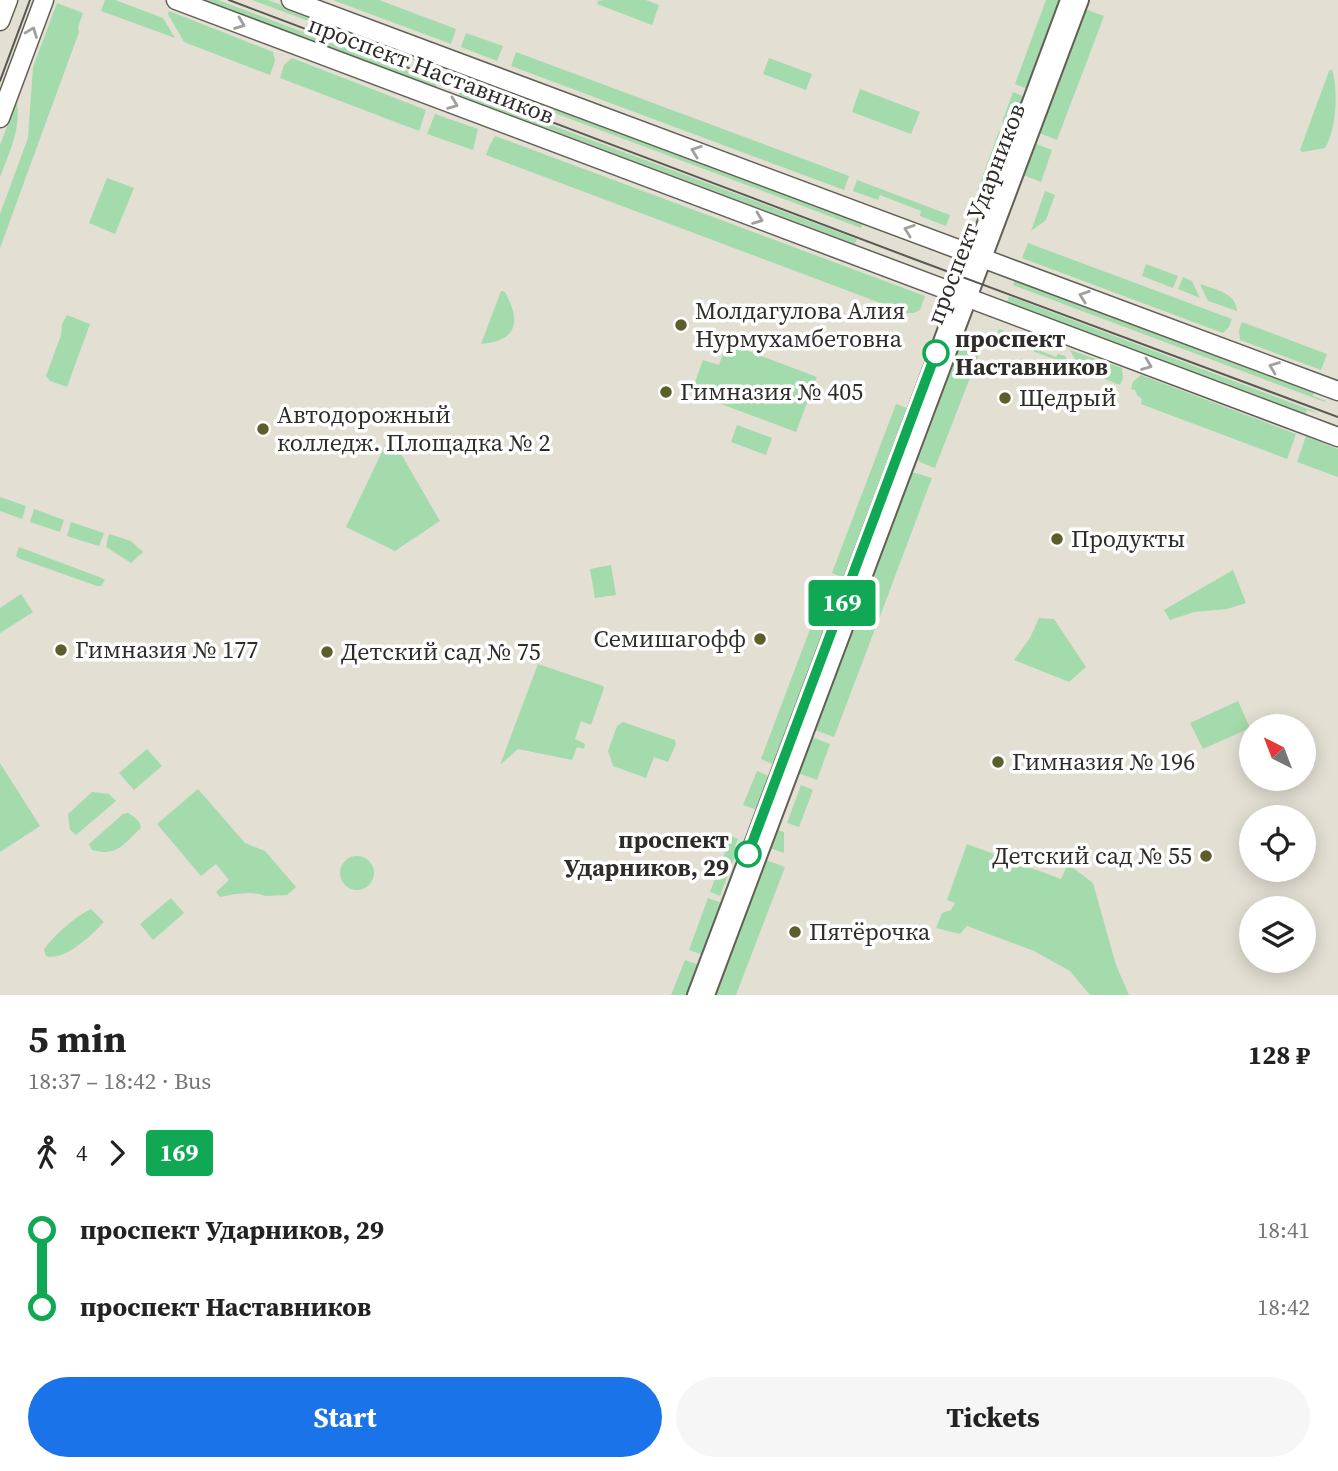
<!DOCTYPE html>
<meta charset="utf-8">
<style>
body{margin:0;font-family:"Source Serif 4",serif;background:#f6f6f6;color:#222;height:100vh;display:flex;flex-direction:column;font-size:26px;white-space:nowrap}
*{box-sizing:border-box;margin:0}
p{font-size:23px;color:#767676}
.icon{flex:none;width:38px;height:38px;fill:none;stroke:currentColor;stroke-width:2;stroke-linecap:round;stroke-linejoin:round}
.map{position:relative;height:995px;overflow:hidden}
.details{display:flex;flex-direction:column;background:#fff;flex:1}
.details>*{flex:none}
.badge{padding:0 14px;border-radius:5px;font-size:24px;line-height:46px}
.needle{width:46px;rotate:318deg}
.buttons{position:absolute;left:1239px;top:714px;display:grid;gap:14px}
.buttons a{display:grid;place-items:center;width:77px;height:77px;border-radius:50%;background:#fff;box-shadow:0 4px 18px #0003;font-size:35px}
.map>.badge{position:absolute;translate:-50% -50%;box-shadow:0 0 0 4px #fff}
.legs{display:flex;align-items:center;gap:10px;height:77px;padding:0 28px;font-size:23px}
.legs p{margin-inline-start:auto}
.headline{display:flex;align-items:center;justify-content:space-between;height:119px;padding:0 28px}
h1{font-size:38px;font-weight:700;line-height:52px}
.primary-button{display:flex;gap:14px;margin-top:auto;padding:14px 28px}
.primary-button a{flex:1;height:80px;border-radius:42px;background:#1a73e8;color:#fff;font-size:28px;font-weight:700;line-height:80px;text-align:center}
.primary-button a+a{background:#f6f6f6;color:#222}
ul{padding:0 28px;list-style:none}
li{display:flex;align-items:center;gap:24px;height:77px;font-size:26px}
li i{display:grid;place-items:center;width:10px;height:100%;margin:0 9px;background:currentColor}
li i::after{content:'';width:18px;height:18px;margin:-9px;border:5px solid;border-radius:50%;background:#fff}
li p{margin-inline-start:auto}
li:first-child i{background:linear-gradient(#0000 50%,currentColor 0)}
li:last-child i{background:linear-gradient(currentColor 50%,#0000 0)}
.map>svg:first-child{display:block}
</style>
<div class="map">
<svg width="1338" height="995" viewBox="0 0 1338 995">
<rect width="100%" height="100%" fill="#e3dfd3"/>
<path fill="#a4dbac" d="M 105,0 L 115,0 L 163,18 L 175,38 L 101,11 Z
M 205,0 L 218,0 L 452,88 L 438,84 L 436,87 Z
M 252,0 L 268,0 L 444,66 L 443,70 L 457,75 L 456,76 Z
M 333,0 L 379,0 L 456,29 L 451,44 Z
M 604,0 L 646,0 L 659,5 L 652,25 L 597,4 L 598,1 Z
M 1046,0 L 1062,0 L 1028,89 L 1015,84 Z
M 57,3 L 83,13 L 78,27 L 79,32 L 0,248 L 0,214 L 28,138 L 33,67 Z
M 1085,9 L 1104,16 L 1057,140 L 1039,133 Z
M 169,11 L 273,52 L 275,61 L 270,75 L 184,42 L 168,14 Z
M 466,33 L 503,46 L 497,61 L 461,47 Z
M 516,52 L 849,176 L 844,190 L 511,66 Z
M 292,58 L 426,110 L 419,131 L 280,78 L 284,65 Z
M 769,58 L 812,74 L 806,90 L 763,74 Z
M 1332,69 C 1338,88 1337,129 1325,148 L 1302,152 L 1300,150 L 1329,71 Z
M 466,74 L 863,223 L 861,228 L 464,79 Z
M 860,89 L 920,112 L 911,134 L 852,112 Z
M 460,91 L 857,239 L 855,244 L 458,95 Z
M 1013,92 L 1025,97 L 1014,127 L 1002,122 Z
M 17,104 C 21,129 9,153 0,177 L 0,145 L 15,105 Z
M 435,114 L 478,129 L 473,150 L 427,134 Z
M 999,131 L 1011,135 L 981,215 L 970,211 Z
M 495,136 L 925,296 L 920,310 L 914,313 L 907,313 L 486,155 L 490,145 Z
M 1034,143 L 1052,150 L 1041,182 L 1023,175 Z
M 107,178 L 134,188 L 115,234 L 89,223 Z
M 857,180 L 950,215 L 946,226 L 920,216 L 921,211 L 880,195 L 878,200 L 853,191 Z
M 1045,191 L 1055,195 L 1046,220 L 1031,231 Z
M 1028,243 L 1232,319 L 1229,327 L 1223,333 L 1022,258 Z
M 1146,264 L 1178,276 L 1173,288 L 1142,276 Z
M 1183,277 L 1192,281 L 1200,298 L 1178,289 Z
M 1015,280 L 1314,392 L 1313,396 L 1326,401 L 1325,402 L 1013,285 Z
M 1200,284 C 1215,290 1236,292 1237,311 L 1208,301 Z
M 501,291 L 505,292 C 521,321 518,341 481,344 Z
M 1009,296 L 1321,414 L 1307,410 L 1306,414 L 1007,302 Z
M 67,315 L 90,324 L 67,387 L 50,381 L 46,376 L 61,335 L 62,324 Z
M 1242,322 L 1327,354 L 1321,370 L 1240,340 L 1239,330 Z
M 999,329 L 1030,341 L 1017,346 L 996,338 Z
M 727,343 L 817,377 L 796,432 L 691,393 L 703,360 L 719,365 Z
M 961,344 L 980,352 L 935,468 L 920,462 L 918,460 Z
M 1037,345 L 1042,347 L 1041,351 L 1056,357 L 1058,354 L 1065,356 L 1070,365 L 1027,349 Z
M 1070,350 L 1122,368 L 1123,378 L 1120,385 L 1080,369 Z
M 1141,375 L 1296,434 L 1287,459 L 1141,404 L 1142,399 L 1137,395 L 1135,390 L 1131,389 L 1133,382 Z
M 896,404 L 910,409 L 845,578 L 832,573 Z
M 737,425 L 772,438 L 766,455 L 731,442 Z
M 390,435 L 440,521 L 395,551 L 346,527 Z
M 1306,436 L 1338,449 L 1338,477 L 1297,462 Z
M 912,473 L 916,473 L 932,478 L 879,619 L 867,617 L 861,611 L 861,607 Z
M 0,497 L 26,506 L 22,519 L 0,511 Z
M 34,509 L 64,520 L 60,532 L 30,522 Z
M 71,522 L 104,533 L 99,546 L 67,536 Z
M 109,534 L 131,541 L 143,552 L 131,563 L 106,547 Z
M 19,547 L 102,578 L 105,580 L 101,586 L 97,586 L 18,558 L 16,556 Z
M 611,565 L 616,595 L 595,598 L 590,569 Z
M 1233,570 L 1246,603 L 1227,609 L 1194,612 L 1170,620 L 1164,610 Z
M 827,584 L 841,590 L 775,765 L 761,759 Z
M 21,594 L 33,612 L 0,633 L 0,608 Z
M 1039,618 L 1054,619 L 1086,667 L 1069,682 L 1014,660 L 1030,638 Z
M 863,626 L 875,629 L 834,737 L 815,730 L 852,630 Z
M 538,664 L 603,686 L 604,688 L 591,725 L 581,721 L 575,739 L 585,744 L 584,749 L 577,747 L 572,760 L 518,749 L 500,765 Z
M 1238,701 L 1250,728 L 1203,749 L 1190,723 Z
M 623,722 L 675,740 L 676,744 L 668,762 L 654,757 L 646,778 L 613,766 L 608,751 L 617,726 Z
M 812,737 L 830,744 L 817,780 L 798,773 Z
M 147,749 L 162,766 L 134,790 L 119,773 Z
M 0,763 L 40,826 L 0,852 Z
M 757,771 L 771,777 L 757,810 L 743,805 Z
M 801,785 L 813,790 L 799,827 L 787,823 Z
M 198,789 L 245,843 L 265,851 L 296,887 L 287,895 L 265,896 C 251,890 235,894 220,897 L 216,892 L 229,880 L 216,864 L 201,876 L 157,824 Z
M 92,792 L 109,794 L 116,801 L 76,835 L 70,830 L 68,814 Z
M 128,813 C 135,817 140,820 141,828 C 124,844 117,857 92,850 L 89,844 L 123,814 Z
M 777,830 L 784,832 L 784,853 L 770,848 Z
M 731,836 L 738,839 L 735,846 L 738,848 L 720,896 L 710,892 Z
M 967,844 L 1061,879 L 1068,864 L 1093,883 L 1116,965 L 1129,995 L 1090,995 L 1070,971 L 1034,951 L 967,926 L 960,934 L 936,928 L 942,913 L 951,910 L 955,903 L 947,900 Z
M340 873a17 17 0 1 1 34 0a17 17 0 1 1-34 0Z
M 766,860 L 785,867 L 736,995 L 714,995 Z
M 171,898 L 184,913 L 153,940 L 140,924 Z
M 708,898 L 722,903 L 704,952 L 700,954 L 689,950 Z
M 91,909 L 104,922 C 92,935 64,962 46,956 L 44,949 C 56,934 74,917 91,909 Z
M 685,960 L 699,965 L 687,995 L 671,995 Z"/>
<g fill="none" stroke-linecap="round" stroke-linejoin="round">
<g stroke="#625f55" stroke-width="18">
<path id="tertiary" d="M 695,995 L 897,460 L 1068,0
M 707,995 L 1081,0"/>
</g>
<g stroke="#625f55" stroke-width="21">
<path id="secondary" d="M 176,0 L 1338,437
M 291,0 L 1338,391
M 0,21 L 8,0
M 0,118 L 44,0"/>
</g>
<use href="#tertiary" stroke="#fff" stroke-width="14"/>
<use href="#secondary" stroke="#fff" stroke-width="18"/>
<path stroke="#595751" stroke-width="2" d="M 229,0 L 914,259 L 1338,417
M 0,81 L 30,0"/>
</g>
<defs><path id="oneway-chevron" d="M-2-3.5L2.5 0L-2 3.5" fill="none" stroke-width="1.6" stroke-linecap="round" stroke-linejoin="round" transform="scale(1.75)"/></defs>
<g stroke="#a1a09e">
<use href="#oneway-chevron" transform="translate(240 24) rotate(21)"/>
<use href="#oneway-chevron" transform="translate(32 32) rotate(-69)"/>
<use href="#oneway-chevron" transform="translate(453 104) rotate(21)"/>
<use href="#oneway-chevron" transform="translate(696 151) rotate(-160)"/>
<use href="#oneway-chevron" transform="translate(758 219) rotate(21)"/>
<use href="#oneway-chevron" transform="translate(909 230) rotate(-160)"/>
<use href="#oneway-chevron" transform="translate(1084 296) rotate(-160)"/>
<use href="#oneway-chevron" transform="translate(1147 365) rotate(21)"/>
<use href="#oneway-chevron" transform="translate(1274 367) rotate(-159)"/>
</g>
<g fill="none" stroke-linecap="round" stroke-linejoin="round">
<g stroke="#fff" stroke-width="16">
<path id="line-1" d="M 748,854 L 936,353"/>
</g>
<use href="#line-1" stroke="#10a855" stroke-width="10"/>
</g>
<g fill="#5e5e2a" stroke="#fff" stroke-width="2.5">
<circle cx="681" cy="325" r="7"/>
<circle cx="666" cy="392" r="7"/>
<circle cx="1005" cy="398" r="7"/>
<circle cx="263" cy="429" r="7"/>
<circle cx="1057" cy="539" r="7"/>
<circle cx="760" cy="639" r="7"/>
<circle cx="61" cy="650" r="7"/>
<circle cx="327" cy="652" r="7"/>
<circle cx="998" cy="762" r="7"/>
<circle cx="1206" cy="856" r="7"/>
<circle cx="795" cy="932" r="7"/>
</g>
<g fill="#fff" stroke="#10a855" stroke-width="3.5">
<circle cx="936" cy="353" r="12"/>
<circle cx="748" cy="854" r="12"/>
</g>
<g text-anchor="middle" stroke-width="7" stroke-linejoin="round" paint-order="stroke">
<g font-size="24" fill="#2e2c28" stroke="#fff">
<text transform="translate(431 70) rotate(21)" y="8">проспект Наставников</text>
<text transform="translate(976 214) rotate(-69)" y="8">проспект Ударников</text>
</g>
<g font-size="24" fill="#2e2c28" stroke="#fff" text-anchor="start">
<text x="695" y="319">Молдагулова Алия<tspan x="695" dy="28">Нурмухамбетовна</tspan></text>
<text x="680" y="400">Гимназия № 405</text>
<text x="1019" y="406">Щедрый</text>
<text x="277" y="423">Автодорожный<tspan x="277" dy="28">колледж. Площадка № 2</tspan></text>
<text x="1071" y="547">Продукты</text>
<text x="746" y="647" text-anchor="end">Семишагофф</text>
<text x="75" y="658">Гимназия № 177</text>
<text x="341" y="660">Детский сад № 75</text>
<text x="1012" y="770">Гимназия № 196</text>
<text x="1192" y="864" text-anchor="end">Детский сад № 55</text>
<text x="809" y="940">Пятёрочка</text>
</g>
<g font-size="24" font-weight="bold" fill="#2e2c28" stroke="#fff" text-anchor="start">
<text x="955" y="347">проспект<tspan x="955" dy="28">Наставников</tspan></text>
<text x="729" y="848" text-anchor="end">проспект<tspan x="729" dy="28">Ударников, 29</tspan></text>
</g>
</g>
</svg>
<div class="buttons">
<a><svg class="needle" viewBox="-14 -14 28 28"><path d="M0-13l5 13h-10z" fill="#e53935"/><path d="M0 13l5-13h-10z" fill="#767676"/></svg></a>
<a><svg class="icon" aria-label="locate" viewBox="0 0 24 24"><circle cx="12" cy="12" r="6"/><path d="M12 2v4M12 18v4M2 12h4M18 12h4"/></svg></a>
<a><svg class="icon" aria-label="layers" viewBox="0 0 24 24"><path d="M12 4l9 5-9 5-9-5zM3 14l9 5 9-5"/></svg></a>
</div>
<b class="badge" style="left:842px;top:603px;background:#10a855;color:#fff">169</b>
</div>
<section class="details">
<div class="headline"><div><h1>5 min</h1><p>18:37 – 18:42 · Bus</p></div><b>128 ₽</b></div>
<div class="legs"><svg class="icon" aria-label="walk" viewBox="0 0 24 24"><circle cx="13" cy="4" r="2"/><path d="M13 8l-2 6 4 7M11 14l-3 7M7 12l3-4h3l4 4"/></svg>4<svg class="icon" aria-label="forward" viewBox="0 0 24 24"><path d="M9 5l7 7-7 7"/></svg><b class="badge" style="background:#10a855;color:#fff">169</b></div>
<ul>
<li><i style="color:#10a855"></i><b>проспект Ударников, 29</b><p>18:41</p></li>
<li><i style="color:#10a855"></i><b>проспект Наставников</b><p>18:42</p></li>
</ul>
<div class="primary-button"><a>Start</a><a>Tickets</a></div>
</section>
